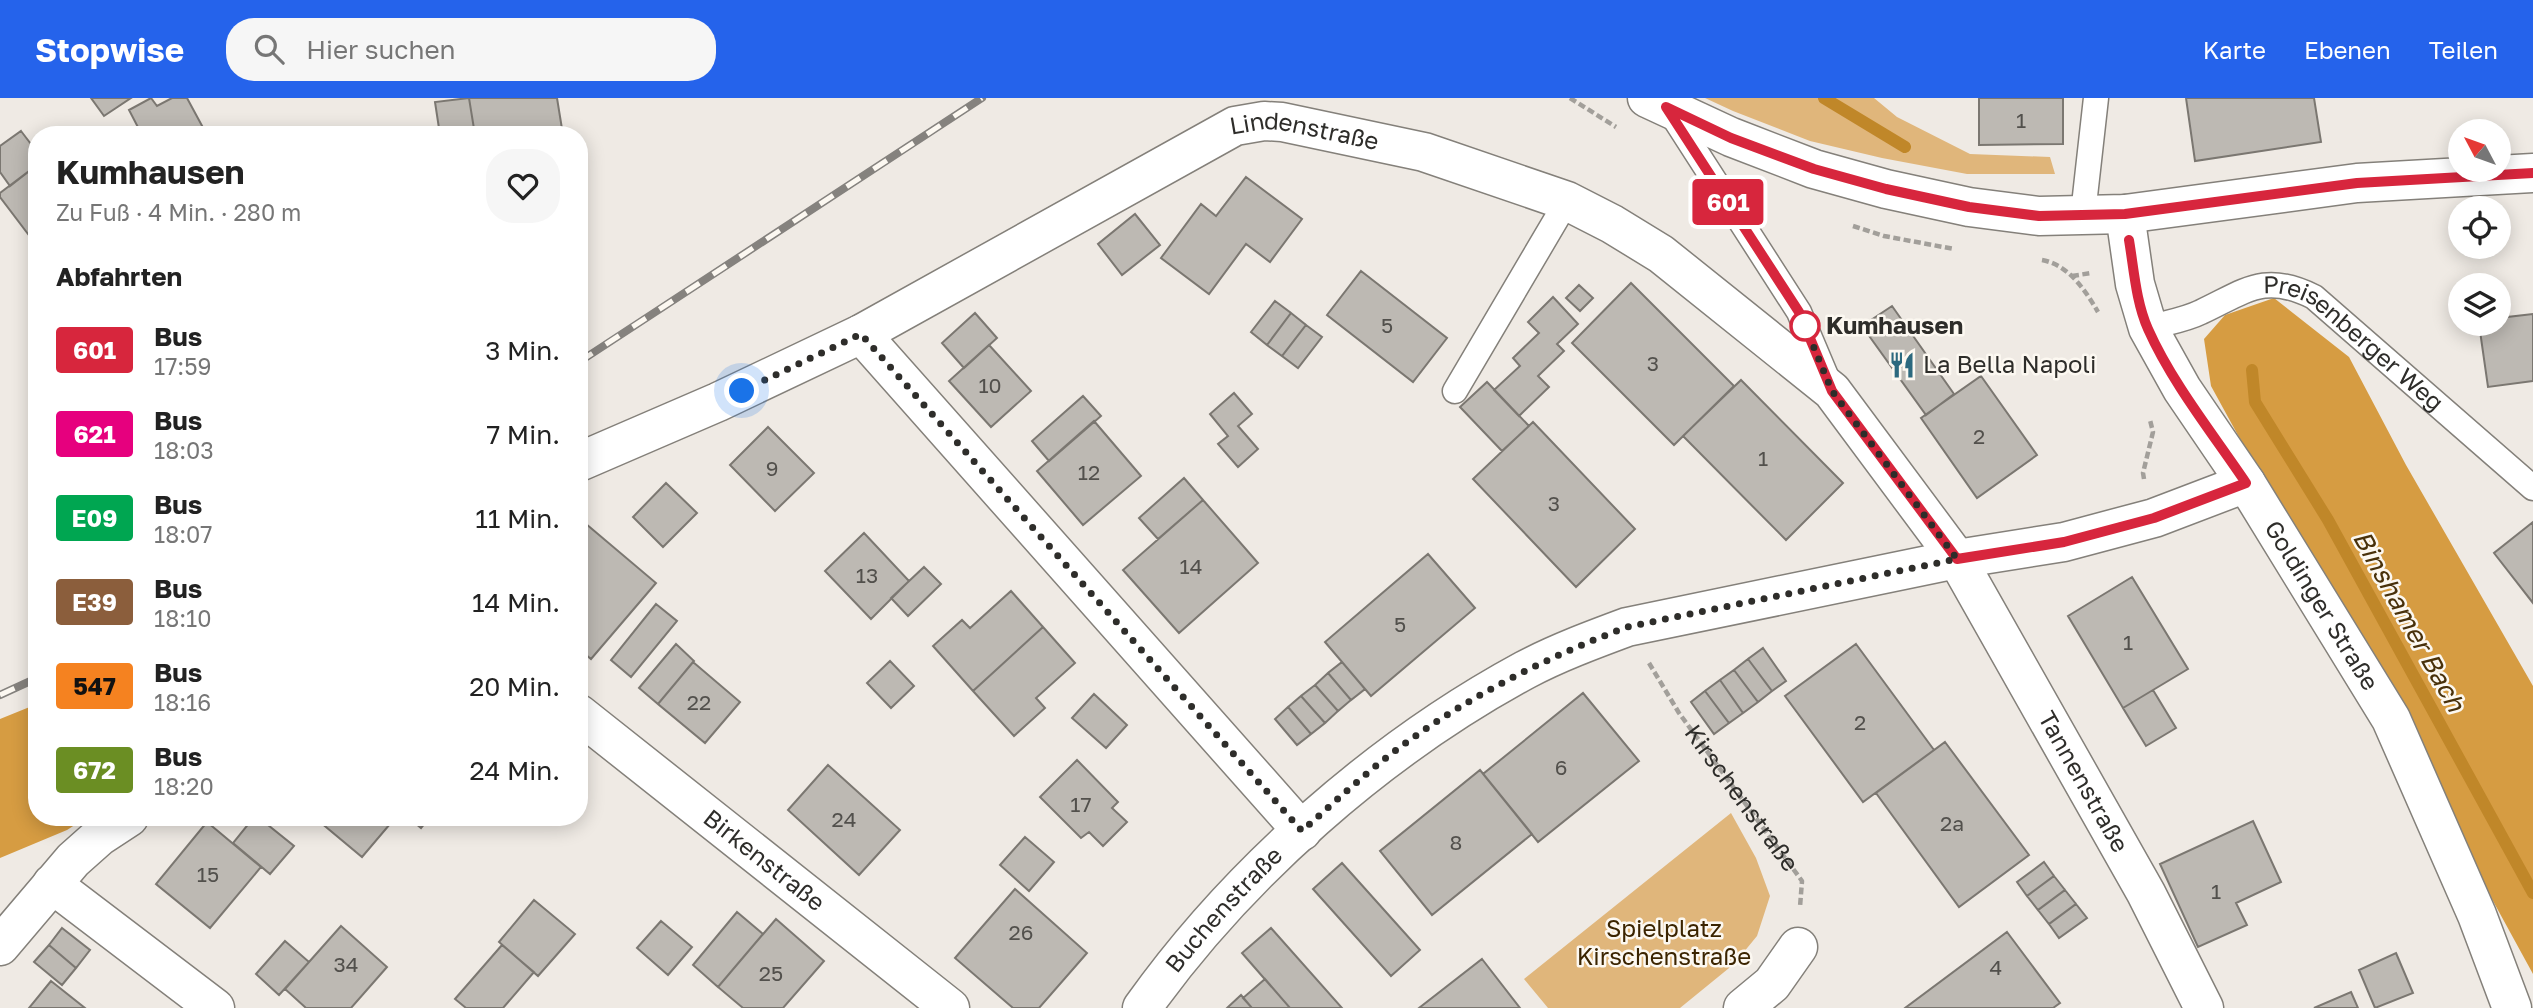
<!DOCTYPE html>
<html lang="de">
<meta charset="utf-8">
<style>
body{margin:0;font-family:"Golos Text",sans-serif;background:#f6f6f6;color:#222;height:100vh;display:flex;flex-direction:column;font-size:26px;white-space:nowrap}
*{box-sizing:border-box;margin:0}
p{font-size:23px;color:#767676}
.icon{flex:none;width:38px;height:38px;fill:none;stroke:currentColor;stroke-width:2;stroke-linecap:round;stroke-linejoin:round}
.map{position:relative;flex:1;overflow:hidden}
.side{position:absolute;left:28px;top:28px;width:560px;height:700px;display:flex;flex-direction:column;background:#fff;border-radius:28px;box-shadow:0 4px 18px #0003}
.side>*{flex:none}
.badge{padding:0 14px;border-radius:5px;font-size:24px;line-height:46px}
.needle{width:46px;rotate:311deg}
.controls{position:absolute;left:2448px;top:21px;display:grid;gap:14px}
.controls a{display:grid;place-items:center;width:63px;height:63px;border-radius:50%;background:#fff;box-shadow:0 4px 18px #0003;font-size:35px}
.you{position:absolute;width:35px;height:35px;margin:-18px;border:5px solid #fff;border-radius:50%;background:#1a73e8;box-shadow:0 0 0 10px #1a73e833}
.map>.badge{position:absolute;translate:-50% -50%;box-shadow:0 0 0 4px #fff}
h2{padding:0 28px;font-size:26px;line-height:63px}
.round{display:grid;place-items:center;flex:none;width:74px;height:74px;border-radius:28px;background:#f6f6f6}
.overview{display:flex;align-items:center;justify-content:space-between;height:119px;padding:0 28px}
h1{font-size:33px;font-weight:700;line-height:52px}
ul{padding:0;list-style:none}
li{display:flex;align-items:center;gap:21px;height:84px;padding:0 28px}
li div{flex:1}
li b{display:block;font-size:26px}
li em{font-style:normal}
li .badge{min-width:77px;font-weight:700;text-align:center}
header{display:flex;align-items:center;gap:42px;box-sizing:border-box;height:98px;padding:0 35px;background:#2563eb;color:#fff}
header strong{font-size:33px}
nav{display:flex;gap:38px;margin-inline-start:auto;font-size:24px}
.search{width:490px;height:63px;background:#f6f6f6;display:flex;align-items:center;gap:18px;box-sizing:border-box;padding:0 24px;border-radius:28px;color:#767676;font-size:26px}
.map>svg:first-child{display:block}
</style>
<header>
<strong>Stopwise</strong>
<div class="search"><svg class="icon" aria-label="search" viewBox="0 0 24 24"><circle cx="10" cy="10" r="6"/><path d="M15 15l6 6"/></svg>Hier suchen</div>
<nav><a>Karte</a><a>Ebenen</a><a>Teilen</a></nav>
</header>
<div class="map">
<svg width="2533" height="910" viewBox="0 0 2533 910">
<rect width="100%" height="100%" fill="#efeae4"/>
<path fill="#e0b67b" d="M 1705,0 L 1874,0 L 1897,19 L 1970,56 L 2050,59 L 2055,76 L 1967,76 L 1882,60 L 1810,43 L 1733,13 Z
M 1731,715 L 1756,760 L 1770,798 L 1757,838 L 1734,866 L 1680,910 L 1548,910 L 1524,881 Z"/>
<path fill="#d69c42" d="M 2274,200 L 2349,259 L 2406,367 L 2533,588 L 2533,876 L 2211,288 L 2204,241 L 2225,217 Z
M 37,606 L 37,719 L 87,719 L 67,732 L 0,760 L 0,621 Z"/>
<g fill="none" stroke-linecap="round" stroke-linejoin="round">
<path stroke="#c08729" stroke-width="12" d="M 1824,0 L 1905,49
M 2252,272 L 2255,304 L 2328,422 L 2533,795"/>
</g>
<path fill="#bdb9b3" stroke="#7b7771" stroke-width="2" d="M 91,0 L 131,0 L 104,18 Z
M 151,0 L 157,8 L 172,0 L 187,0 L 207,37 L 142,37 L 129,12 Z
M 469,0 L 557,0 L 563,37 L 475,37 Z
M 469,0 L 475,37 L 440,37 L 435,4 Z
M 1979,0 L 2063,0 L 2063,46 L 1979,47 Z
M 2186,0 L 2314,0 L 2321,44 L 2195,63 Z
M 21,33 L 37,54 L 37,67 L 10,88 L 0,74 L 0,48 Z
M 37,67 L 37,136 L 31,140 L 0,99 L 0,95 Z
M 1246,79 L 1302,121 L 1270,164 L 1246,146 L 1209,196 L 1161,160 L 1201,106 L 1216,118 Z
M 1135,116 L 1160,147 L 1122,177 L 1098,146 Z
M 1361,173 L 1447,240 L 1413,284 L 1327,217 Z
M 1631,185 L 1734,288 L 1674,347 L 1572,245 Z
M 1579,187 L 1593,200 L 1580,213 L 1566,200 Z
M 1553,199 L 1578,226 L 1557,246 L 1564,253 L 1538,278 L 1549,289 L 1519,318 L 1494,292 L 1520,268 L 1513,260 L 1539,235 L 1528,224 Z
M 1275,203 L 1291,215 L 1267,247 L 1251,234 Z
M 1892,208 L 1954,296 L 1926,317 L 1862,228 Z
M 975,215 L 997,240 L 964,270 L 942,245 Z
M 1291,215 L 1306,227 L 1282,258 L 1267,247 Z
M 2533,216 L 2533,283 L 2488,289 L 2479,226 L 2499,226 L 2499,220 Z
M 1306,227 L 1322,239 L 1298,270 L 1282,258 Z
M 989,247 L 1031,293 L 991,329 L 949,283 Z
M 1981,278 L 2037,357 L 1977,400 L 1921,320 Z
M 1741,282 L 1843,385 L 1786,442 L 1683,338 Z
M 1487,284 L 1529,328 L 1502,353 L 1460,309 Z
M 1234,295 L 1252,316 L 1238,328 L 1258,351 L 1238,369 L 1218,346 L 1228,338 L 1210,316 Z
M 1083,298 L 1101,318 L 1049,363 L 1032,343 Z
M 1094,323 L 1141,378 L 1083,427 L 1037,373 Z
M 1533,324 L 1635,431 L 1576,489 L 1473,381 Z
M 768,329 L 814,375 L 775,413 L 730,367 Z
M 1184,380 L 1203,402 L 1158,441 L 1139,420 Z
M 666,385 L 697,415 L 663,449 L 633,419 Z
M 1203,402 L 1258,465 L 1179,535 L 1123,472 Z
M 579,420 L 656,485 L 591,561 L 579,551 Z
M 2533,424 L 2533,505 L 2494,455 Z
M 864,435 L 909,483 L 871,521 L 825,473 Z
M 1428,456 L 1475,510 L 1371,598 L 1325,544 Z
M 924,469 L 941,486 L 908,518 L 891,500 Z
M 2132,479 L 2188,571 L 2123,610 L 2068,518 Z
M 1011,493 L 1043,529 L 973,593 L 933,548 L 962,522 L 970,530 Z
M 656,506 L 677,523 L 631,579 L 611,562 Z
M 1043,529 L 1075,565 L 1036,600 L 1045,610 L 1014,638 L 973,593 Z
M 676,546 L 694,563 L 658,606 L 639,590 Z
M 1856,546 L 1934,652 L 1863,704 L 1785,598 Z
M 1763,550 L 1786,583 L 1772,593 L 1748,561 Z
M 1748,561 L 1772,593 L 1758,604 L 1734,572 Z
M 890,563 L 914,588 L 891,610 L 867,585 Z
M 693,564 L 740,604 L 705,645 L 658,606 Z
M 1342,564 L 1365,591 L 1351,602 L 1328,575 Z
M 1734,572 L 1758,604 L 1743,615 L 1720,582 Z
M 1328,575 L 1351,602 L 1338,613 L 1315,587 Z
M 1720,582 L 1743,615 L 1729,625 L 1705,593 Z
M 1315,587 L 1338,613 L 1325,625 L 1301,598 Z
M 2153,592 L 2176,630 L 2146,648 L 2123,610 Z
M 1705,593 L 1729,625 L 1714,636 L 1691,604 Z
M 1583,595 L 1639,663 L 1538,744 L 1483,676 Z
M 1094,596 L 1127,627 L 1106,650 L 1072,620 Z
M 1301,598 L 1325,625 L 1311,636 L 1288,609 Z
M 1288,609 L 1311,636 L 1297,647 L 1275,621 Z
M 1945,644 L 2029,757 L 1959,809 L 1876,695 Z
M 1077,662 L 1118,704 L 1112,710 L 1127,724 L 1103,748 L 1089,734 L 1081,740 L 1040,699 Z
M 828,667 L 900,732 L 859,777 L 788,712 Z
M 1480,672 L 1532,736 L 1432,817 L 1380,753 Z
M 254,719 L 258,719 L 294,748 L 270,776 L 233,745 Z
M 314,719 L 396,719 L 362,759 Z
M 408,719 L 430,719 L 421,730 Z
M 2253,723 L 2281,784 L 2236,805 L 2247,827 L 2198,849 L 2160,766 Z
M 207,724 L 261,769 L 210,830 L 156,786 Z
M 1025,739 L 1054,764 L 1029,793 L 1000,767 Z
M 2044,764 L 2054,778 L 2027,798 L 2017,784 Z
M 1342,765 L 1420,852 L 1391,878 L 1313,791 Z
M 2054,778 L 2065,792 L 2038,812 L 2027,798 Z
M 1015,791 L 1087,855 L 1039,910 L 1013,910 L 955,860 Z
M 2065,792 L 2076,806 L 2049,826 L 2038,812 Z
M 534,802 L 575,836 L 538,878 L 499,844 Z
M 2076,806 L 2087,820 L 2059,840 L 2049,826 Z
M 737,814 L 763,836 L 718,889 L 693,867 Z
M 776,821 L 824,863 L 783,910 L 743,910 L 718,889 Z
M 661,823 L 692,849 L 668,877 L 637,850 Z
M 341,828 L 387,869 L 351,910 L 306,910 L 285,891 Z
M 62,830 L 90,852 L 76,870 L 49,847 Z
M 1271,830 L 1342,910 L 1290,910 L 1242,855 Z
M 2007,834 L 2060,905 L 2053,910 L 1905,910 Z
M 285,843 L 309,864 L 279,897 L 256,876 Z
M 49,847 L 76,870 L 62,887 L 34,864 Z
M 502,847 L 534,874 L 503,910 L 466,910 L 455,901 Z
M 2396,855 L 2413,895 L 2375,910 L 2359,872 Z
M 1482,861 L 1520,910 L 1419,910 Z
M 1265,881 L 1290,910 L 1252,910 L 1243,900 Z
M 51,883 L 85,910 L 29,910 Z
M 2351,894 L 2358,910 L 2314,910 Z
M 1241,897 L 1252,910 L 1227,910 Z"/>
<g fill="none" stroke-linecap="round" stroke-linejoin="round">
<g stroke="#84807a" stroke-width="27">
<g id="service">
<path d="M 1669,12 L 1799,214 L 1829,285"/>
<path d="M 2083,116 L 2096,0"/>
<path id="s2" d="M 2148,230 C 2165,225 2185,222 2201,214 C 2246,193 2264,174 2314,199 L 2533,390"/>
<path d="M 1455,293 L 1567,103"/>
</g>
</g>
<g stroke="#84807a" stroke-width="41">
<g id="minor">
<path d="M 861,236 L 1302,733"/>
<path id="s3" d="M 579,364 L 718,304 L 861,236 L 1235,28 L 1264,23 L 1282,24 L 1424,54 L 1567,103 L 1612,126 L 1661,156 L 1832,293 L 1957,461 L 2146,795 L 2204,910"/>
<path id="s4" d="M 579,616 L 950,910"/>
<path d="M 52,786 L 215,910"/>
<path d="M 0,848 L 73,762 L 100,738 L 129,719"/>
<path id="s5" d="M 1142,910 C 1238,775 1379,651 1525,572 C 1557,555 1592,542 1627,529 L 1957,461 L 2064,444 L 2154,420 L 2246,385"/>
<path d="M 1743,910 L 1772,886 L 1798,849"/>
</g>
</g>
<g stroke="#84807a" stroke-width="41">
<g id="tertiary">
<path id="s6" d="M 2125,116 L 2135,186 L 2148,230 L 2182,291 L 2246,385 L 2391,621 L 2477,817 L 2512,910"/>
</g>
</g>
<g stroke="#84807a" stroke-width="41">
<path id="primary" d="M 1647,0 L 1731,39 L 1814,71 L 1886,91 L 1969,109 L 2039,118 L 2125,116 L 2357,85 L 2533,75"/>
</g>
<g stroke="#a29f9a" stroke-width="4.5" stroke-dasharray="7 3.5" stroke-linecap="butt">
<path d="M 1570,0 L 1616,29"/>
<path d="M 1853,128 L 1884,138 L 1954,151"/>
<path d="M 2042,162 C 2069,167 2085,192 2098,214"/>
<path d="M 2072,178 L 2091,175"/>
<path d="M 2144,381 L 2143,375 L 2153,334 L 2150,322"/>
<path id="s1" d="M 1649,565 L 1679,615 L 1802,783 L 1800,809"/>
</g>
<use href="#service" stroke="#fff" stroke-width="24"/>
<use href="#minor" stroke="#fff" stroke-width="38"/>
<use href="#tertiary" stroke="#fff" stroke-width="38"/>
<use href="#primary" stroke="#fff" stroke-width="38"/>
<g stroke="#85827e" stroke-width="8">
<path id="rail" d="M 579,264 L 982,0
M 0,597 L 37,580"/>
</g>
<use href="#rail" stroke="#fcf8f1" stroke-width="5" stroke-dasharray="16" stroke-linecap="butt"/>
</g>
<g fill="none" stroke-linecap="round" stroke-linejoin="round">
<g stroke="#fff" stroke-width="16">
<path id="line" d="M 2129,142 C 2134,172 2136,204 2148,231 C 2172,285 2213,336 2246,385 L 2154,420 L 2064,444 L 1957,461 L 1832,293 L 1799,214 L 1666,9 L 1731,40 L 1814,71 L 1886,91 L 1969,109 L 2039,118 L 2125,116 L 2357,85 L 2533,75"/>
</g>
<use href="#line" stroke="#d7263d" stroke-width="10"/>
<path stroke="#2e2d2a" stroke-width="7" stroke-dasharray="0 12.6" d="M 742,293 L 861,236 L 1302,733 C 1330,708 1358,682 1387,659 C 1459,603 1542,561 1627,529 L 1957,461 L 1832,293 L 1805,228"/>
</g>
<defs>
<g id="restaurant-bare" transform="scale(2.1)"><path d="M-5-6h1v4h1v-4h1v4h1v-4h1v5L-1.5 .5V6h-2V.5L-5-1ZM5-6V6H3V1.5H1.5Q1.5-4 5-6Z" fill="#2c697f" stroke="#fcf8f1" stroke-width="2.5" paint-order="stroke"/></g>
</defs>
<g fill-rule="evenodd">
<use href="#restaurant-bare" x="1902" y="267"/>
</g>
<circle fill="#fff" stroke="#d7263d" stroke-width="3.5" cx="1805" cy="228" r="14"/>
<g text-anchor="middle" stroke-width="5" stroke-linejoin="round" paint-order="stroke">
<g font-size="21" fill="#52504c">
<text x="2021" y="30">1</text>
<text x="1387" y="235">5</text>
<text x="1653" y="273">3</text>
<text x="990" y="295">10</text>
<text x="1979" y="346">2</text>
<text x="1763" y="368">1</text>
<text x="772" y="378">9</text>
<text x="1089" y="382">12</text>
<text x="1554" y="413">3</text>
<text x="1191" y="476">14</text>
<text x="867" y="485">13</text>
<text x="1400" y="534">5</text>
<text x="2128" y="552">1</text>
<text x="699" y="612">22</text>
<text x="1860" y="632">2</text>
<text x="1561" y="677">6</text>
<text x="1081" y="714">17</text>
<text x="844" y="729">24</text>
<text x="1952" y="733">2a</text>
<text x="1456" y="752">8</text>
<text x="208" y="784">15</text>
<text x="2216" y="801">1</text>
<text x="1021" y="842">26</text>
<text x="346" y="874">34</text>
<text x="1996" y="877">4</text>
<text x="771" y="883">25</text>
</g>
<g font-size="24" fill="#2e2d2a" stroke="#fcf8f1">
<text dy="8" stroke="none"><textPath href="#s3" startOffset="808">Lindenstraße</textPath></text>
<text dy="8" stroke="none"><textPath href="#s2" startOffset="233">Preisenberger Weg</textPath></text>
<text dy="8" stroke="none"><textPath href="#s6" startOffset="444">Goldinger Straße</textPath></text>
<text dy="8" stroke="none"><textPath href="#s3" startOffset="1874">Tannenstraße</textPath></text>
<text dy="8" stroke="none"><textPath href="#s1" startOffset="164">Kirschenstraße</textPath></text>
<text dy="8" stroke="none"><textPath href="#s4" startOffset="236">Birkenstraße</textPath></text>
<text dy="8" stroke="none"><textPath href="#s5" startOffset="128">Buchenstraße</textPath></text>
</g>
<g font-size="24" font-weight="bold" fill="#2e2d2a" stroke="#fcf8f1" text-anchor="start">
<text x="1826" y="236">Kumhausen</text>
</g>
<g font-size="24" fill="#2e2d2a" stroke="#fcf8f1" text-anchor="start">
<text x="1923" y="275">La Bella Napoli</text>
</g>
<g font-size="24" fill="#3b2400" stroke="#fcf8f1">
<text x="1664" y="839">Spielplatz<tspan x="1664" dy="28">Kirschenstraße</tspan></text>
</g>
<g font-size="26" font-style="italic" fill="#49310a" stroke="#fcf8f1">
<text transform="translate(2409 523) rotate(61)" y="9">Binshamer Bach</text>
</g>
</g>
</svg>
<div class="controls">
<a><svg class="needle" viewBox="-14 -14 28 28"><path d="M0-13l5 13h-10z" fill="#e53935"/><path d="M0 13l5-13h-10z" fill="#767676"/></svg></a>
<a><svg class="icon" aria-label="locate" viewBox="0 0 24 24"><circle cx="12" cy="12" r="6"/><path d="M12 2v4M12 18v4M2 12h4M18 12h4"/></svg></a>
<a><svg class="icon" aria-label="layers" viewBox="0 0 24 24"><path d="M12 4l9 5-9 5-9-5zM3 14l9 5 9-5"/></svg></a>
</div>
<div class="you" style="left:742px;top:293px"></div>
<b class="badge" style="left:1728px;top:104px;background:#d7263d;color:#fff">601</b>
<section class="side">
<div class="overview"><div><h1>Kumhausen</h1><p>Zu Fuß · 4 Min. · 280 m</p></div><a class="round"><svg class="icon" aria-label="heart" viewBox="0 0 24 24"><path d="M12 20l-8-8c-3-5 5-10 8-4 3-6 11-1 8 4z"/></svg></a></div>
<h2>Abfahrten</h2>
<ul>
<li><span class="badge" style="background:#d7263d;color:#fff">601</span><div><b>Bus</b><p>17:59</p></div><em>3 Min.</em></li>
<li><span class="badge" style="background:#e6007e;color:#fff">621</span><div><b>Bus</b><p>18:03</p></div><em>7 Min.</em></li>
<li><span class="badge" style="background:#00a651;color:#fff">E09</span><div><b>Bus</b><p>18:07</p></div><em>11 Min.</em></li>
<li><span class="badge" style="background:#8b5e3c;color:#fff">E39</span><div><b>Bus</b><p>18:10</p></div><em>14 Min.</em></li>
<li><span class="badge" style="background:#f58220;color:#111">547</span><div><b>Bus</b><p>18:16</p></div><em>20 Min.</em></li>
<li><span class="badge" style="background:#6b8e23;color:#fff">672</span><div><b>Bus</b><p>18:20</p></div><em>24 Min.</em></li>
</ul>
</section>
</div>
